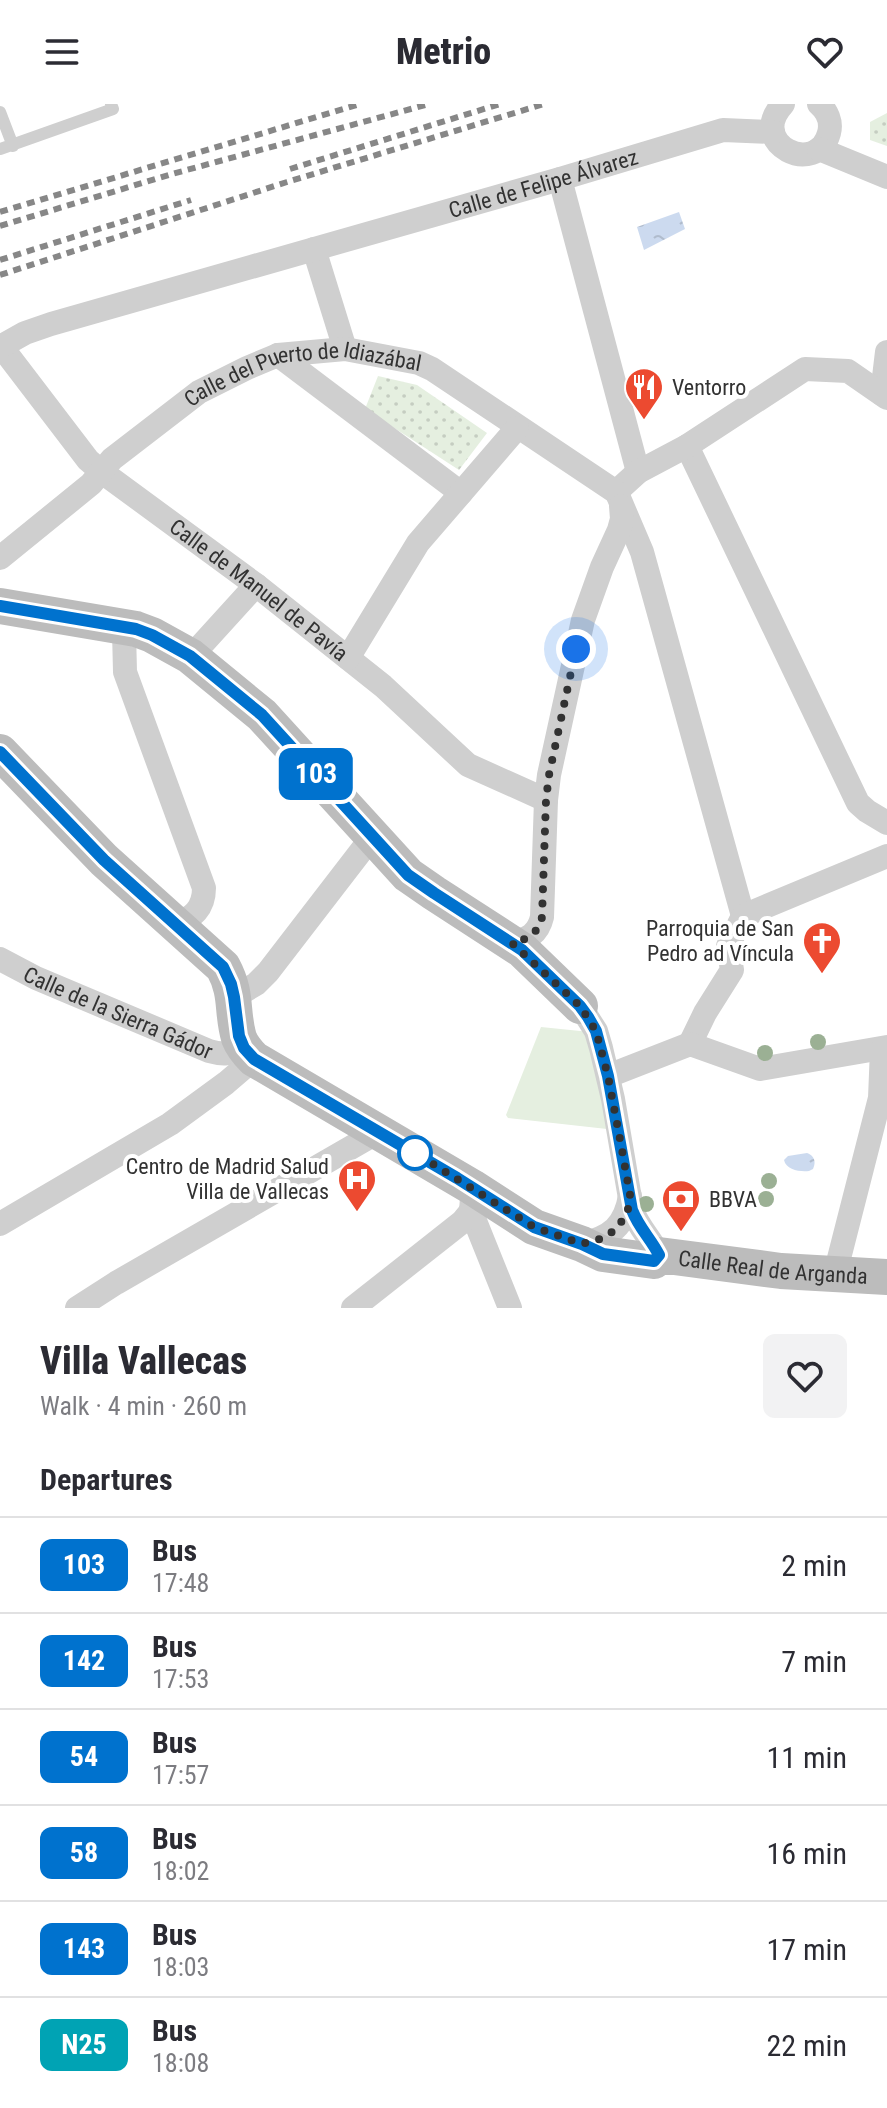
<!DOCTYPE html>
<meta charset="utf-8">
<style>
body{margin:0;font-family:"Roboto Condensed",sans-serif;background:#f2f2f3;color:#2b2b33;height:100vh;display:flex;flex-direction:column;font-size:30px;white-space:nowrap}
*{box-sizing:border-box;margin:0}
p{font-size:26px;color:#7c7c81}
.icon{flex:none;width:44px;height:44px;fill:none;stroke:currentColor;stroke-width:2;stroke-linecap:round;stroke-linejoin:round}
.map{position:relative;height:1204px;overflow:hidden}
.sheet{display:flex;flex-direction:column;background:#fff;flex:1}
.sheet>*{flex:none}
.badge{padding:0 16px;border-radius:12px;font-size:28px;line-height:52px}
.you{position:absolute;width:40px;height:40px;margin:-20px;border:6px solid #fff;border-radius:50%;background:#1a73e8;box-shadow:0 0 0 12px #1a73e833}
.map>.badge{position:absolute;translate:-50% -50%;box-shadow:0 0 0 4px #fff}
h2{padding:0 40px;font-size:30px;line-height:72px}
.round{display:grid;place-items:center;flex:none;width:84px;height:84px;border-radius:12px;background:#f2f2f3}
.summary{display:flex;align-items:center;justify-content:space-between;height:136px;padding:0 40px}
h1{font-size:38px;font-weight:800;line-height:60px}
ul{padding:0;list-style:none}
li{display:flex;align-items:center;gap:24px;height:96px;padding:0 40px;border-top:2px solid #e1e1e2}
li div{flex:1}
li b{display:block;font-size:30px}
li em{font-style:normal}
li .badge{min-width:88px;font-weight:700;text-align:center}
header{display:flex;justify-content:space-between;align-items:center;height:104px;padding:0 40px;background:#fff;font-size:36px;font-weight:800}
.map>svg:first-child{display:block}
</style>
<header><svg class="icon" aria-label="menu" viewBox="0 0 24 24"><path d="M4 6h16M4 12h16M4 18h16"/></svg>Metrio<svg class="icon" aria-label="heart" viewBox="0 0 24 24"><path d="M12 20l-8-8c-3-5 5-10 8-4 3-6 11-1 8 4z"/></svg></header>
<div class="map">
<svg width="887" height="1204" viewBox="0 0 887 1204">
<defs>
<pattern id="grass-dots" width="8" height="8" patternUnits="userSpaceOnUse" patternTransform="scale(2)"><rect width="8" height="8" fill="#e5efe0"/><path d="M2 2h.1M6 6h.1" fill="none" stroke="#c5cdc1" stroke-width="1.8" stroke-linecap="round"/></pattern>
<pattern id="water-ripples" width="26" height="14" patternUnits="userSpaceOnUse" patternTransform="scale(2)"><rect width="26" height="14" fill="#ccdaef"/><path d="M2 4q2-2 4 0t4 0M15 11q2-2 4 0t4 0" fill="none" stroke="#b0bccd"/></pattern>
</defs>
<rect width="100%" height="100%" fill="#fff"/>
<path fill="url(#grass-dots)" d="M 887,9 L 887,42 L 870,36 L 870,18 Z
M 378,272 L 417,281 L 487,329 L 459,366 L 365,305 Z"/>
<path fill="#e5efe0" d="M 541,923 L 590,928 L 607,1025 L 508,1014 L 506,1011 Z"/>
<path fill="url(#water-ripples)" d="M 679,108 L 685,125 L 644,146 L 637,123 Z
M 807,1049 C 815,1052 816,1058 813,1065 L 809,1067 C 800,1068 786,1066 784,1056 L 788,1052 Z"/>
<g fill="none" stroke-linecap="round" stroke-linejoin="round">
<path stroke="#cfcfcf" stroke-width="12" d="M 0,8 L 13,42
M 0,45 L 113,5 L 111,0"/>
<g stroke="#cfcfcf" stroke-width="24">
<path d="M 783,0 C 746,40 817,74 829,29 C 832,18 827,7 819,0"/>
<path d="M 819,45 L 887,73"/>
<path d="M 560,75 L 638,368"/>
<path d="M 314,145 L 345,245"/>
<path id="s1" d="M 1,242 L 88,356 L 102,368 L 256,481 L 383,582 L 468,661 L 546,696"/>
<path id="s2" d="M 0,243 L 25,229 L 51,220 L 560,75 L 723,26 L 773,28"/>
<path d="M 278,251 L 461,389"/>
<path d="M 882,290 L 887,248"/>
<path d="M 687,342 L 858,699 L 867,707 L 887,719"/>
<path d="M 616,388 L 638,368 L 687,342 L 805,265 L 848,267 L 887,294"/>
<path id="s3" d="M 0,454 L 91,380 L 112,355 L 199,288 L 247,264 L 278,251 L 345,245 L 419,259 L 432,265 L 616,388 L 619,394 L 642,448 L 743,812"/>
<path d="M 121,521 L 124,527 L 125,568 L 204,784 C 204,803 193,816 174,819"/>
<path d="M 190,552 L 196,547 L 256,481"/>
<path d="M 348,554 L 418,439 L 517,324"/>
<path d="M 512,839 C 528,835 538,830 542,813 L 546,696 L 549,671 L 583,516 L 602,463 L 619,426 L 622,415 L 621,402"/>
<path id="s4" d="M 0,855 L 36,874 L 209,947 C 223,951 231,950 244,944"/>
<path d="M 234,893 L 256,880 L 268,868 L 365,742 L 369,740 L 380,742"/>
<path d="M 580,902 L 596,927 L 601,944 L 613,995 L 632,1106 C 639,1124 651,1135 659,1151"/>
<path d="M 690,940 L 705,909 L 732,866 L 728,842 L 743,812 L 887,752"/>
<path d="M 608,972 L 690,940 L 760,965 L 887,943"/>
<path d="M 472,1094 L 471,1107 L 510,1204"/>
<path d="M 0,1120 L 170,1020 L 226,979 L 254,955"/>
<path d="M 582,1140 C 611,1133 625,1122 630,1092"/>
<path d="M 835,1170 L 880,994 L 882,945"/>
<path d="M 77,1204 L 116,1179 L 378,1028"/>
<path d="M 353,1204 L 462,1118 L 471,1107"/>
</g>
<g stroke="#bcbcbc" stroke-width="36">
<path d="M 0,502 L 136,525 L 152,531 L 190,552 L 262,611 L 408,771 L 434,789 L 522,846 L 580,902"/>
<path id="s5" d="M 0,648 L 104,756 L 223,863 C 238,891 231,907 239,934 C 242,942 248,949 254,955 L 472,1083 L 534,1123 L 582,1140 L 603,1150 L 654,1157 L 659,1151 L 781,1167 L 887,1173"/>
</g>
<path stroke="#878787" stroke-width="6" stroke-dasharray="8 6" stroke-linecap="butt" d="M 290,65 L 500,0
M 0,108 L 360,0
M 0,122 L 172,70 L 429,0
M 0,156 L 191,96
M 0,171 L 287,78 L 544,0"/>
</g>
<g fill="#9bb094">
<circle cx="818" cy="938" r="8"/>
<circle cx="765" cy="949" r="8"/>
<circle cx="769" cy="1077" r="8"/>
<circle cx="766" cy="1095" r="8"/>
<circle cx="646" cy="1100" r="8"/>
</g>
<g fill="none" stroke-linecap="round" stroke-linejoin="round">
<g stroke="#fff" stroke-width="18">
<path id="line" d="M 0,502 L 136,525 L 152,531 L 190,552 L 262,611 L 408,771 L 434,789 L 522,846 L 580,902 L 588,913 L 596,927 L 608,972 L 632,1106 C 639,1124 651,1135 659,1151 L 654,1157 L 603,1150 L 582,1140 L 534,1123 L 457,1074 L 254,955 L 244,944 L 239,932 L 234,893 L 231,880 L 223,863 L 104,756 L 0,648"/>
</g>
<use href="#line" stroke="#0072ce" stroke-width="12"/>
<path stroke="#323232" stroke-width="8" stroke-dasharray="0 14.4" d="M 415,1049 L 412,1047 L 534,1123 L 582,1140 L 600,1135 L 610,1130 L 622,1117 L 628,1105 L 630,1091 L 622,1046 L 608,972 L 596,927 L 580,902 L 512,839 C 528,835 538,830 542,813 L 546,696 L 549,671 L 576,545"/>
</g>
<defs>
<g id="restaurant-pin" transform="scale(2)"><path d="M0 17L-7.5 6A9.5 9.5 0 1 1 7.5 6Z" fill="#ec4a30" stroke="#fff"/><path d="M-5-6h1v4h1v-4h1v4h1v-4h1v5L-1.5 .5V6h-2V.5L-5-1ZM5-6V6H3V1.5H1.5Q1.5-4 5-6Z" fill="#fff"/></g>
<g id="church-pin" transform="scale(2)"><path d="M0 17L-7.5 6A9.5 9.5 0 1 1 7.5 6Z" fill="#ec4a30" stroke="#fff"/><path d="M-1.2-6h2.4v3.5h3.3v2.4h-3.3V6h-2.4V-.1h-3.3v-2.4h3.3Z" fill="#fff"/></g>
<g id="hospital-pin" transform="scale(2)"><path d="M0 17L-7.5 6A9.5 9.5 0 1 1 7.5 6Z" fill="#ec4a30" stroke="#fff"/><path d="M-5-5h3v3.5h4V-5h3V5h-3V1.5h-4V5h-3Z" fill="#fff"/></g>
<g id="bank-pin" transform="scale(2)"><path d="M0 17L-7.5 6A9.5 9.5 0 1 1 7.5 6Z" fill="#ec4a30" stroke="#fff"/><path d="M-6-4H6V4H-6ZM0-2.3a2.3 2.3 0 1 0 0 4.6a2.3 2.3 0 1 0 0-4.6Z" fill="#fff"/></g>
</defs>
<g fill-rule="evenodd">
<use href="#restaurant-pin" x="644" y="283"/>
<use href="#church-pin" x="822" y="837"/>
<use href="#hospital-pin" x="357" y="1075"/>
<use href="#bank-pin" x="681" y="1095"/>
</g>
<circle fill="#fff" stroke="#0072ce" stroke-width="4" cx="415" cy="1049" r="16"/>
<g text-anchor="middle" stroke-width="8" stroke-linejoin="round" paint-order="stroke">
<g font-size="22" fill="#323232" stroke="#fff">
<text dy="8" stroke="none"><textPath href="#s2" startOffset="568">Calle de Felipe Álvarez</textPath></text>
<text dy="8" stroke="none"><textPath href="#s3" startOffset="368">Calle del Puerto de Idiazábal</textPath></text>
<text dy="8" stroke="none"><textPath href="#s1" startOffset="358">Calle de Manuel de Pavía</textPath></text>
<text dy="8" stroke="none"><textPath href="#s4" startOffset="130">Calle de la Sierra Gádor</textPath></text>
<text dy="8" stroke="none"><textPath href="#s5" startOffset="984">Calle Real de Arganda</textPath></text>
</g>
<g font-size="22" fill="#323232" stroke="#fff" text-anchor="start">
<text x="672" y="291">Ventorro</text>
<text x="794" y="832" text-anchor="end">Parroquia de San<tspan x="794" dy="25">Pedro ad Víncula</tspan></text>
<text x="329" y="1070" text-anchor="end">Centro de Madrid Salud<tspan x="329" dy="25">Villa de Vallecas</tspan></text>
<text x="709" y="1103">BBVA</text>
</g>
</g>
</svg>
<div class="you" style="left:576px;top:545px"></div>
<b class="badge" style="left:316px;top:670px;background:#0072ce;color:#fff">103</b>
</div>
<section class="sheet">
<div class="summary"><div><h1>Villa Vallecas</h1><p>Walk · 4 min · 260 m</p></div><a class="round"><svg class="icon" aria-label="heart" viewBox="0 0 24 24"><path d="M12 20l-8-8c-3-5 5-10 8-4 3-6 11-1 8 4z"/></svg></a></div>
<h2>Departures</h2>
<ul>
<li><span class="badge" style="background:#0072ce;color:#fff">103</span><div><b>Bus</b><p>17:48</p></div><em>2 min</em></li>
<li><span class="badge" style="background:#0072ce;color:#fff">142</span><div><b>Bus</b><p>17:53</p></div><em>7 min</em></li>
<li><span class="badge" style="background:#0072ce;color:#fff">54</span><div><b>Bus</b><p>17:57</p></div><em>11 min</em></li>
<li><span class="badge" style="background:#0072ce;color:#fff">58</span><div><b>Bus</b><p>18:02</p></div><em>16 min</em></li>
<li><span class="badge" style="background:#0072ce;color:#fff">143</span><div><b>Bus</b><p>18:03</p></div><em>17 min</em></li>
<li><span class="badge" style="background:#00a3b4;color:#fff">N25</span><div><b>Bus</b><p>18:08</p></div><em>22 min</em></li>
</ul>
</section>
